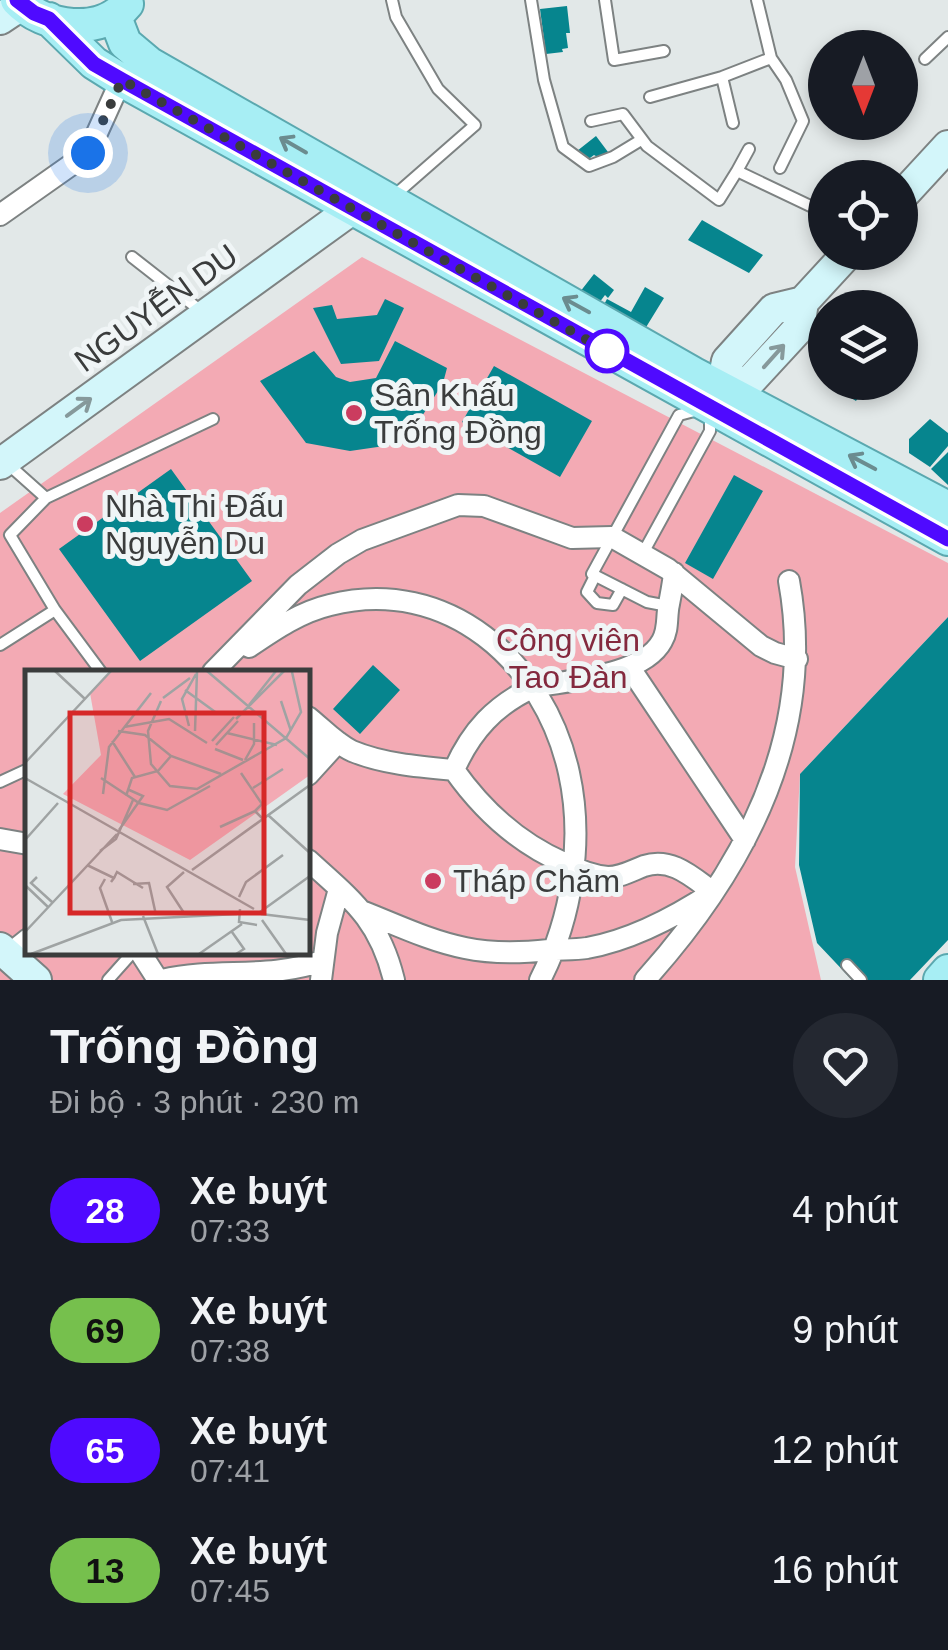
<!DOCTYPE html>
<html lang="vi">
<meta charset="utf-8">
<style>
body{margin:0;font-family:Helvetica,sans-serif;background:#242831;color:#f1f3f6;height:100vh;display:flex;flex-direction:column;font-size:38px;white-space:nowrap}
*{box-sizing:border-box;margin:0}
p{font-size:32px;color:#9ea1a6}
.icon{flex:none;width:55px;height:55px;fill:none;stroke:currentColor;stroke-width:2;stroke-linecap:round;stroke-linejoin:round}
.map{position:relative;height:980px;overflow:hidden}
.details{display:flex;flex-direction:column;background:#171b24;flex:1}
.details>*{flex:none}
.badge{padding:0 20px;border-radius:32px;font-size:35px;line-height:65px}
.needle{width:65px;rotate:180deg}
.buttons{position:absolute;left:808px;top:30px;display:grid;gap:20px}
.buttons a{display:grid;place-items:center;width:110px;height:110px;border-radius:50%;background:#171b24;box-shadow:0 5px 15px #0003;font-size:50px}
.you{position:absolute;width:50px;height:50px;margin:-25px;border:8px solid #fff;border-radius:50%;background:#1a73e8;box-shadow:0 0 0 15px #1a73e833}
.map>.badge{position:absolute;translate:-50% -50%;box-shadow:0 0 0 5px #fff}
.round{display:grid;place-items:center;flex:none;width:105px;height:105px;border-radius:52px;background:#242831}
.overview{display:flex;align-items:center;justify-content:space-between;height:170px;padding:0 50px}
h1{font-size:48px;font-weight:800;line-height:75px}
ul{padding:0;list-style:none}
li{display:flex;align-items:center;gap:30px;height:120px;padding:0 50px}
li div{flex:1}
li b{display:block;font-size:38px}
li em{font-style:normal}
li .badge{min-width:110px;font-weight:700;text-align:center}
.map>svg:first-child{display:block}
</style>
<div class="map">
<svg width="948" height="980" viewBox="0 0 948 980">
<rect width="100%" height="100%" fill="#e2e8e8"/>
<path fill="#f3aab4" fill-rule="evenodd" d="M 362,257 L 948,563 L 948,617 L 800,774 L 795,867 L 821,980 L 0,980 L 0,513 ZM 28,672 L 308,672 L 308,952 L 28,952 Z"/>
<path fill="#06858e" d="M 567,6 L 570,33 L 566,33 L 568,48 L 562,49 L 563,52 L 546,54 L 540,9 Z
M 596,136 L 608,152 L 601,159 L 594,155 L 586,161 L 577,151 Z
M 702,220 L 763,255 L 749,273 L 688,240 Z
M 594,274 L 614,290 L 608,298 L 605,295 L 593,311 L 576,297 Z
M 645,287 L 664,298 L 640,337 L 599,314 L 607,299 L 631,312 Z
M 385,299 L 404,308 L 379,361 L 341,364 L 313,308 L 332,305 L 337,319 L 377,315 Z
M 395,341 L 447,368 L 443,383 L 405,443 L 350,451 L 306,443 L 260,381 L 314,351 L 336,377 L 350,382 L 376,378 Z
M 494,366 L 592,421 L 560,477 L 462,422 Z
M 826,382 L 868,382 L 856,401 Z
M 930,419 L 948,433 L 948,446 L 930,467 L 909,453 L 909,439 Z
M 948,452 L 948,485 L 931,469 Z
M 171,469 L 252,581 L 140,661 L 59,549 Z
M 734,475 L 763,491 L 713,579 L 685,563 Z
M 948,617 L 948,940 L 910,980 L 852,980 L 817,943 L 799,865 L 800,774 Z
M 373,665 L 400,690 L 360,734 L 333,709 Z"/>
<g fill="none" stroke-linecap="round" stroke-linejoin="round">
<g stroke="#7d8282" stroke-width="14">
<path id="lane" d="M 392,0 L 396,17 L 438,89 L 475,125 L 395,195
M 531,0 L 544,80 L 563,147 L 589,166 L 613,157 L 641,140
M 605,0 L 614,60 L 664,51
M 757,0 L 771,58 L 786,80 L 803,121 L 780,168
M 925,59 L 948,37
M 722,77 L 733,123
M 650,97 L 722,77 L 771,58
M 591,121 L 623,114 L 647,146 L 719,200 L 737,171
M 749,149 L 737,171 L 825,213
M 132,257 L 201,311
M 9,465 L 46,498 L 213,419
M 46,498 L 10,535 L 55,610 L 101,672
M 643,553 L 710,431 L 710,412
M 595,576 L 587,592 L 597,603 L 613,605 L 622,589
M 668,606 L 647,602 L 592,574 L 679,415 L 698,410
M 0,645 L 55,610
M 0,782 L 28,769
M 847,965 L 861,980
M 108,980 L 133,952"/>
</g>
<g stroke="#7d8282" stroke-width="24">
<path id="street" d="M 0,215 L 88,153 L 121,80
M 249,647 C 274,630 300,612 330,605 C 447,575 545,662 569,773 C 584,841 572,918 540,980
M 630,668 L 745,840
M 213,672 L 298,585 L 338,554 L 362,540 L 458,505 L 484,506 L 572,538 L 612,537 L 668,569 L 761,646 L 775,653 L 797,659
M 308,717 C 322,728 335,743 352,751 C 383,764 421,767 454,770 C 483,811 518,843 564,863 C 578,870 592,876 608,877 C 622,877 631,871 644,866 C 672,857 692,877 713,892 C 675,917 632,940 587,948 C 574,950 562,949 549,950 C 521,953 493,954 465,948 C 430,941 397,925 364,912
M 308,753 L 326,733
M 454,770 C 471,731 495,705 534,687 C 570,680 643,676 662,641 C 669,629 666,617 669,604 C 671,593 673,584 674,573
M 308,775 L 338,742
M 0,839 L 28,844
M 308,860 C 352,900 379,919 394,980
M 140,952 L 158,980
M 8,955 L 28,939
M 162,980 C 219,967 265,980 322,961
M 321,980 L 327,933 L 339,889
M 645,980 C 745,869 817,734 789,581"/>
</g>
<g stroke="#7d8282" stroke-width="34">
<path id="secondary" d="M 0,19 L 21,5
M 900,198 L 948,146
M 722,388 L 751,380 L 799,328 L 803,302
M 711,407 L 722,388 L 727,361 L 774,309 L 803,302 L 849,252
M 0,464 L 352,209
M 0,948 L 36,980"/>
</g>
<g stroke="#5ba8af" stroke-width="36">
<path id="primary" d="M 17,0 C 44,29 102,36 127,4
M 115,17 L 125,43 L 150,64 L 694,374 L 948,508
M 49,19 L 94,63 L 121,80 L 948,539
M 940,980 L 948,971"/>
</g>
<use href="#lane" stroke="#fff" stroke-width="10"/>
<use href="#street" stroke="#fff" stroke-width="20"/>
<use href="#secondary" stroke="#d3f6fa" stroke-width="30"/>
<use href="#primary" stroke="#a7eef4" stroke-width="32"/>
</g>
<defs><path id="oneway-shaft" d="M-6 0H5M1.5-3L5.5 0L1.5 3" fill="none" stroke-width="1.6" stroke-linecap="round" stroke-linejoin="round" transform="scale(2.5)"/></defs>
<g stroke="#6b8c8f">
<use href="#oneway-shaft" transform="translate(293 145) rotate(-150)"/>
<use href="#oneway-shaft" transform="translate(576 305) rotate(-151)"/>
<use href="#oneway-shaft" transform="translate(862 462) rotate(-152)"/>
</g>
<g stroke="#86999b">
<use href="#oneway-shaft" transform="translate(774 356) rotate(-48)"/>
<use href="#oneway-shaft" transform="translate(79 407) rotate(-36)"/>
</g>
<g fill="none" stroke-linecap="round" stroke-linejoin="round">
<g stroke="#fff" stroke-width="22">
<path id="line" d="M 17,0 L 34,13 L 49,19 L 94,64 L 122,80 L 948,539"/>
</g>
<use href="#line" stroke="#4f0aff" stroke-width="15"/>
<path stroke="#3a3c3c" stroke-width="10" stroke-dasharray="0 18" d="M 88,153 L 122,80 L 607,351"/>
</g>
<circle fill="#fff" stroke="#4f0aff" stroke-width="5" cx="607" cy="351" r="20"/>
<g fill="#cb3c5f" stroke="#f0f5f6" stroke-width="4">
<circle cx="354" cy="413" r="10"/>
<circle cx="85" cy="524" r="10"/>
<circle cx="433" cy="881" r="10"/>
</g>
<g text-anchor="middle" stroke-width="10" stroke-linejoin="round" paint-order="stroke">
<g font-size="32" fill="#3a3c3c" stroke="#f0f5f6">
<text transform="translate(156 308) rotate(-36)" y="11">NGUYỄN DU</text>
</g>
<g font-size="32" fill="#3a3c3c" stroke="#f0f5f6" text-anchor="start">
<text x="374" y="406">Sân Khấu<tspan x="374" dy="37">Trống Đồng</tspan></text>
<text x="105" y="517">Nhà Thi Đấu<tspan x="105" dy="37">Nguyễn Du</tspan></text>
<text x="453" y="892">Tháp Chăm</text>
</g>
<g font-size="32" fill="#84293e" stroke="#f0f5f6">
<text x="568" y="651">Công viên<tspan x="568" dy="37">Tao Đàn</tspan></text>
</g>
</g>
<g transform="translate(25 670)">
<rect width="285" height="285" fill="#e2e8e8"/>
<path d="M 86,1 L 285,1 L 285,105 L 165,190 L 38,124 L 76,85 L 65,23 Z" fill="#f3aab4"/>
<path fill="none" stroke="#9fa3a3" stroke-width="2.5" d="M 30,1 L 60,29M 182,1 L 285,89M 160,20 L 193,44M 138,28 L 165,8M 136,31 L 123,61 L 126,94 L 145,116 L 172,119 L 261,68 L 276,42 L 267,2M 256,31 L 266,61M 224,35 L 251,1M 211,49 L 259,1M 164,56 L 157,29 L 171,4M 99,57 L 144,49 L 182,73M 93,61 L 120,65 L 146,86 L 196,104M 170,61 L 172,2M 202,63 L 252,75M 87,71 L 110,107M 187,71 L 209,47M 191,75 L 213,51M 190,79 L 218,90M 220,90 L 229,74 L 229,53M 0,93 L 86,1M 216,103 L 237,134 L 230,141M 0,108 L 229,239M 76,108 L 114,133 L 142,140 L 185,116M 228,118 L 258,99M 78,124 L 84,77 L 126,23M 101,126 L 107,108 L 133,101 L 146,86M 243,145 L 285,183M 195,157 L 230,141 L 238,149M 94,160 L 118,126 L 102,119M 0,170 L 33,133M 75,181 L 91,169 L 108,130M 62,195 L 89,208 L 86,212M 167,200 L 285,115M 12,207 L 6,213 L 27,232M 89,208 L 92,202 L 118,218M 80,209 L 75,218 L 87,252M 108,214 L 124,213 L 131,245M 1,216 L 23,237M 214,227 L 221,212 L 258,185M 215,239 L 214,252 L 232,255M 235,242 L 285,206M 159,243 L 142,217 L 159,202M 236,244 L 285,250M 118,246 L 133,284M 237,250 L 261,284M 0,262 L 92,164M 207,262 L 219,279 L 211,284M 6,284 L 96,250 L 212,244M 174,284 L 217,254"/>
<path fill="#d62828" fill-opacity="0.15" stroke="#d62828" stroke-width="5" d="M 45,43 L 239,43 L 239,243 L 45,243 Z"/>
<rect width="285" height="285" fill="none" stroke="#3a3c3c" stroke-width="5"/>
</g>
</svg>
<div class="buttons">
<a><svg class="needle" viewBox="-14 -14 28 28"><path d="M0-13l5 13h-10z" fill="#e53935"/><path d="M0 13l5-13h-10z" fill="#9ea1a6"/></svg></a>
<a><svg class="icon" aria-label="locate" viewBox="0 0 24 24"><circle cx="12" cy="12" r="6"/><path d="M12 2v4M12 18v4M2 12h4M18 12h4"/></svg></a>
<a><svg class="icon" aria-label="layers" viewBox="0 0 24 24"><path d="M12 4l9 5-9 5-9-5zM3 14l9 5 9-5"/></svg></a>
</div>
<div class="you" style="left:88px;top:153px"></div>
</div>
<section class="details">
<div class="overview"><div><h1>Trống Đồng</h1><p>Đi bộ · 3 phút · 230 m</p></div><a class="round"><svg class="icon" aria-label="heart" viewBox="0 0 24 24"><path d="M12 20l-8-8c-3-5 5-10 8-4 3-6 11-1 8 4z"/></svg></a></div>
<ul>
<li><span class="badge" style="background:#4f0aff;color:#fff">28</span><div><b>Xe buýt</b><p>07:33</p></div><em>4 phút</em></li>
<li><span class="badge" style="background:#76c04d;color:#111">69</span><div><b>Xe buýt</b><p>07:38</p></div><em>9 phút</em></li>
<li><span class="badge" style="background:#4f0aff;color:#fff">65</span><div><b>Xe buýt</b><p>07:41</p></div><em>12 phút</em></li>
<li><span class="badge" style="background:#76c04d;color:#111">13</span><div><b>Xe buýt</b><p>07:45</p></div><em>16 phút</em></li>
</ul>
</section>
